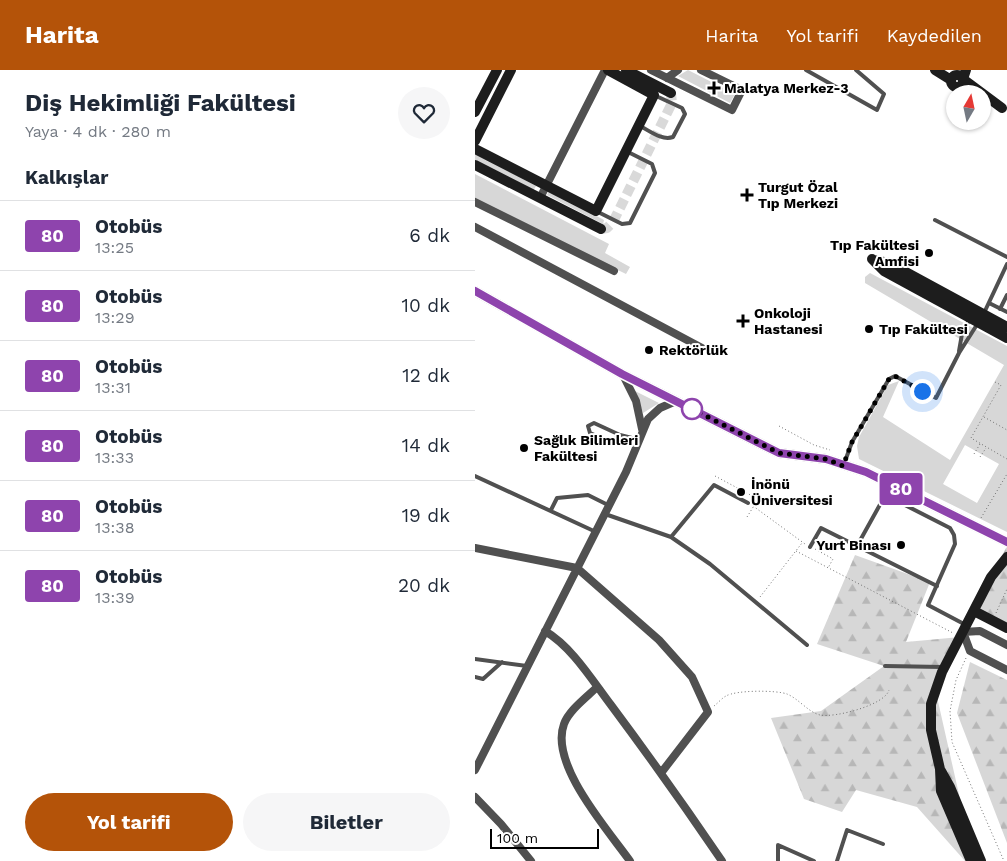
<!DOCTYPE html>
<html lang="tr">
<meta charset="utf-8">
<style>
body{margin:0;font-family:"Work Sans",sans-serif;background:#f6f6f7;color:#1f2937;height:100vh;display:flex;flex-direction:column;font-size:19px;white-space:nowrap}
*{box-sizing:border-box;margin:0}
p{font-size:16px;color:#747a83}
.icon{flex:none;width:28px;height:28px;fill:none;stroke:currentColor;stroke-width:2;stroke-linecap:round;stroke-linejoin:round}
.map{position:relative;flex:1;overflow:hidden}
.details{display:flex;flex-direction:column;background:#fff;width:475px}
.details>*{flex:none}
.badge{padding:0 10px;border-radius:4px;font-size:18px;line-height:32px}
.needle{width:32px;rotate:9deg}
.buttons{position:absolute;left:471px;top:15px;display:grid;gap:10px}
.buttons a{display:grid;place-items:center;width:45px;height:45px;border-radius:50%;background:#fff;box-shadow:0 1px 4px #0004;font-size:25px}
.scale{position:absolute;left:15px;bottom:12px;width:109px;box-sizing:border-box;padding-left:5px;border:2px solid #000;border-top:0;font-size:14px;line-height:18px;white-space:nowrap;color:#000;-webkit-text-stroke:4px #fff;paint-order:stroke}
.you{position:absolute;width:25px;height:25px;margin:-12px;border:4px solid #fff;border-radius:50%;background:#1a73e8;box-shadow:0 0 0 8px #1a73e833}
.map>.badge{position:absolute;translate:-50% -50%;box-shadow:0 0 0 2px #fff}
h2{padding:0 25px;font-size:19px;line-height:45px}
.round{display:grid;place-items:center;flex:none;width:52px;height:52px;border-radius:26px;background:#f6f6f7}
.summary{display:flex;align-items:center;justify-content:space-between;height:85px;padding:0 25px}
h1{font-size:24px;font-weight:700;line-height:38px}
.cta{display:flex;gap:10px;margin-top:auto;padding:10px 25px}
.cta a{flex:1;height:58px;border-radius:30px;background:#b45309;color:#fff;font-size:20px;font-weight:700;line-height:58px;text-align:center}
.cta a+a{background:#f6f6f7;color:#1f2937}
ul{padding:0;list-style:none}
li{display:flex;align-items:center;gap:15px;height:70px;padding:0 25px;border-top:1px solid #e0e1e3}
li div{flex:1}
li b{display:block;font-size:19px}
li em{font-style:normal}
li .badge{min-width:55px;font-weight:700;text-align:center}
header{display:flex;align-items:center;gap:30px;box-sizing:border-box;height:70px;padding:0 25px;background:#b45309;color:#fff}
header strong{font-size:24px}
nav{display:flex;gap:28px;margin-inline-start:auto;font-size:18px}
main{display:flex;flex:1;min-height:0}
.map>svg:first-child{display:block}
</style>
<header>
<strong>Harita</strong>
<nav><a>Harita</a><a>Yol tarifi</a><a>Kaydedilen</a></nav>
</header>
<main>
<section class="details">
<div class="summary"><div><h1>Diş Hekimliği Fakültesi</h1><p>Yaya · 4 dk · 280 m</p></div><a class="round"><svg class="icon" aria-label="heart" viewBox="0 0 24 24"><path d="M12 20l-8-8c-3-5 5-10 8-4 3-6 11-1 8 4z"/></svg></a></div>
<h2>Kalkışlar</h2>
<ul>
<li><span class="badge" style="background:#8e44ad;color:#fff">80</span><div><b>Otobüs</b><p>13:25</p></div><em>6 dk</em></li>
<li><span class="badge" style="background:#8e44ad;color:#fff">80</span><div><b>Otobüs</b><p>13:29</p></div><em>10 dk</em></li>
<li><span class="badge" style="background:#8e44ad;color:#fff">80</span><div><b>Otobüs</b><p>13:31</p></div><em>12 dk</em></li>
<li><span class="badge" style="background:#8e44ad;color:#fff">80</span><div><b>Otobüs</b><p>13:33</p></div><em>14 dk</em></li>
<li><span class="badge" style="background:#8e44ad;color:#fff">80</span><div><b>Otobüs</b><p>13:38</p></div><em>19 dk</em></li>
<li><span class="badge" style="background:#8e44ad;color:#fff">80</span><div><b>Otobüs</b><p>13:39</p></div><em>20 dk</em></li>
</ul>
<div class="cta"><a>Yol tarifi</a><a>Biletler</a></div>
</section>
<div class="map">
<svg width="532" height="791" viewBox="0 0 532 791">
<defs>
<pattern id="forest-firs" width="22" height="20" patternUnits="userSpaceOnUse" patternTransform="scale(1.25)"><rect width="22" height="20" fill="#d7d7d7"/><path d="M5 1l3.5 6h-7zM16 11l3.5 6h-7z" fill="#b7b7b7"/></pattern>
</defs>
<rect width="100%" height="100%" fill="#fff"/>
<path fill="#d7d7d7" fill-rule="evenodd" d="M 213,0 L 260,24 L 255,33 L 203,6 Z
M 0,83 L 61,116 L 58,121 L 0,91 Z
M 0,104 L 134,174 L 130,183 L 155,197 L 151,204 L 0,130 Z
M 74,121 L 129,150 L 128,154 L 72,125 Z
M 395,203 L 532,276 L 532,462 L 384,389 L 382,376 L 384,367 L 413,315 L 424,311 L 408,347 L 475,390 L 529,295 L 390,213 L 390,207 ZM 490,375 L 524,394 L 502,433 L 468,414 Z
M 160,321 L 184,333 L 168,343 Z"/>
<path fill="url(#forest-firs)" d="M 532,476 L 532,556 L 499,541 Z
M 380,485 L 455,512 L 431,572 L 485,567 L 460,618 L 499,791 L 490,791 L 442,737 L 381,720 L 367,742 L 329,729 L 296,648 L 346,641 L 409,596 L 342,574 Z
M 495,592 L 532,610 L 532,773 L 482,643 Z"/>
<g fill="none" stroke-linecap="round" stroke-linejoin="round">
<path stroke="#d9d9d9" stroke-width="10" stroke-dasharray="10 5" stroke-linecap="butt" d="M 126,159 L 132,158 L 138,152 L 197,33 L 196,23"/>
<path stroke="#727272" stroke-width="1" stroke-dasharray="1 2.5" stroke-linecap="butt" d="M 520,312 L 526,315 L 496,368 L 532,389
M 509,347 L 532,360
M 304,356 L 339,375 L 355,380
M 499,384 L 505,374
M 505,387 L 511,378
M 240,406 L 283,429
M 278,436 L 330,474
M 272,447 L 285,426
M 506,448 L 532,404
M 340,479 L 358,489 L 353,498
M 321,481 L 478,563
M 285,527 L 327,473
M 521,543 L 532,519
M 491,588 L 481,610 L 475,641 L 477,672 L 529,791
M 239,636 C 243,633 247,628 251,626 C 261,620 301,620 312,624 C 324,629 333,642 345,645 C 360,648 410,635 414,620"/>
<path stroke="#505050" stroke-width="4" d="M 331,0 L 402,40 L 409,24 L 381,0
M 165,56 C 175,61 187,71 198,67 L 210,44 L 207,38 L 179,25
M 123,142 L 147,154 L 155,153 L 180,103 L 177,94 L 151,81
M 460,150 L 532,187
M 514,233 L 532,242
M 525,239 L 532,225
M 509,243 L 532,194
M 484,281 L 487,264 L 494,250
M 145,365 L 136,372 L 115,363 L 113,356 L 119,353 L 145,365 L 165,370
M 369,394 L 377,372 L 414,309 L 420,306 L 461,328 L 484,283 L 503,253
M 0,406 L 121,462
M 76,440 L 82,428 L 113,425 L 135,436
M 130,444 L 196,467 L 235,494 L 332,575
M 196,467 L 239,415 L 273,433
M 382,476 L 407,431 L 424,432 L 475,458 L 479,465 L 480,474 L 453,535 L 489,554
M 335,477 L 346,458 L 462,516
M 0,589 L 52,596
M 410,596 L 467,597
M 0,607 L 8,609 L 27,592
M 303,791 L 303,775 L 339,791
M 362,791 L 372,760 L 408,774"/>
<path stroke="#505050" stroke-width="8" d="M 176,0 L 257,40 L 267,20 L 226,0
M 192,8 L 203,0
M 65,128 L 130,0
M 0,132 L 139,201
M 0,157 L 227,278
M 148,305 L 161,331 L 167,359
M 0,478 L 102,498 L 184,570 L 217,607 L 233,642 L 186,703
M 70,561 C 97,577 117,610 136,635 C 174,686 211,738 247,791
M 532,575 L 505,561 L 488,562 L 495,581 L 532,600
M 122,617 C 112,627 94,640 89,654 C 74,694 133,760 155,791
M 0,700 L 151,402 L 173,349 L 185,338 L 201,331
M 0,727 L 26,754 L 56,791"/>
<path stroke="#1d1d1d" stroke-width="10" d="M 151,0 L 196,23
M 460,0 L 476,10
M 491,0 L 488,9 L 527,38
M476 11a6 6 0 1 1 12 0a6 6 0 1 1-12 0Z
M 480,17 L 496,24
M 0,42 L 22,0
M 0,71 L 36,0
M 0,79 L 121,141 L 179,25 L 133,0
M 0,95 L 126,159
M 397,189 L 409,201 L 532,268
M 398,190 L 414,193 L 532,257
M 0,221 L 147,304 L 304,383 L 351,389 L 391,402 L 532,472
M 499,541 L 532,558
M 466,701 L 475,717 L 506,791
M 496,791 L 466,721 L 465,699 L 456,660 L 456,634 L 467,602 L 516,507 L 532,487"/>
</g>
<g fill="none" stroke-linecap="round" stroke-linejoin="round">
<g stroke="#fff" stroke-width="11">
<path id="line" d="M 0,221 L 147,304 L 304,383 L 351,389 L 391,402 L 532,472"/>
</g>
<use href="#line" stroke="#8e44ad" stroke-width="8"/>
<path stroke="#000" stroke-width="5" stroke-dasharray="0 9" d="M 217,339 L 304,383 L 351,389 L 368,396 L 377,372 L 414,309 L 420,306 L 447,321"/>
</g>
<g fill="#000" stroke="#fff" stroke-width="2">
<path d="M236.5 10.5h5v5h5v5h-5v5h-5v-5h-5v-5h5z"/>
<path d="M269.5 117.5h5v5h5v5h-5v5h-5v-5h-5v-5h5z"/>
<circle cx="454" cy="183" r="5"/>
<path d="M265.5 243.5h5v5h5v5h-5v5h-5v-5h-5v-5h5z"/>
<circle cx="394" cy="259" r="5"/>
<circle cx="174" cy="280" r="5"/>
<circle cx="49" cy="378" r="5"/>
<circle cx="266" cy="422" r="5"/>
<circle cx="426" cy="475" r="5"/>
</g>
<circle fill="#fff" stroke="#8e44ad" stroke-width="2.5" cx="217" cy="339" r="10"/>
<g text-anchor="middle" stroke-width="4" stroke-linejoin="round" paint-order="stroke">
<g font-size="14" font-weight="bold" fill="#000" stroke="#fff" text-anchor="start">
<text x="249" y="23">Malatya Merkez-3</text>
<text x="283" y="122">Turgut Özal<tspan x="283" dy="16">Tıp Merkezi</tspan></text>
<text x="444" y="180" text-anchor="end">Tıp Fakültesi<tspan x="444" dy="16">Amfisi</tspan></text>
<text x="279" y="248">Onkoloji<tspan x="279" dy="16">Hastanesi</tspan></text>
<text x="404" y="264">Tıp Fakültesi</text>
<text x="184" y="285">Rektörlük</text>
<text x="59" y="375">Sağlık Bilimleri<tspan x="59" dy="16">Fakültesi</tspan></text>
<text x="276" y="419">İnönü<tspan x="276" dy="16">Üniversitesi</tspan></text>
<text x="416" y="480" text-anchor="end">Yurt Binası</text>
</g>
</g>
</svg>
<div class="buttons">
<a><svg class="needle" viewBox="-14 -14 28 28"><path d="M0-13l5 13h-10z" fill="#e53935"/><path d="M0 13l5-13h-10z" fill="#747a83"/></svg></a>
</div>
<div class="scale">100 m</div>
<div class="you" style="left:447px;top:321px"></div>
<b class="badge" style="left:426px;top:419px;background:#8e44ad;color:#fff">80</b>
</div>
</main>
